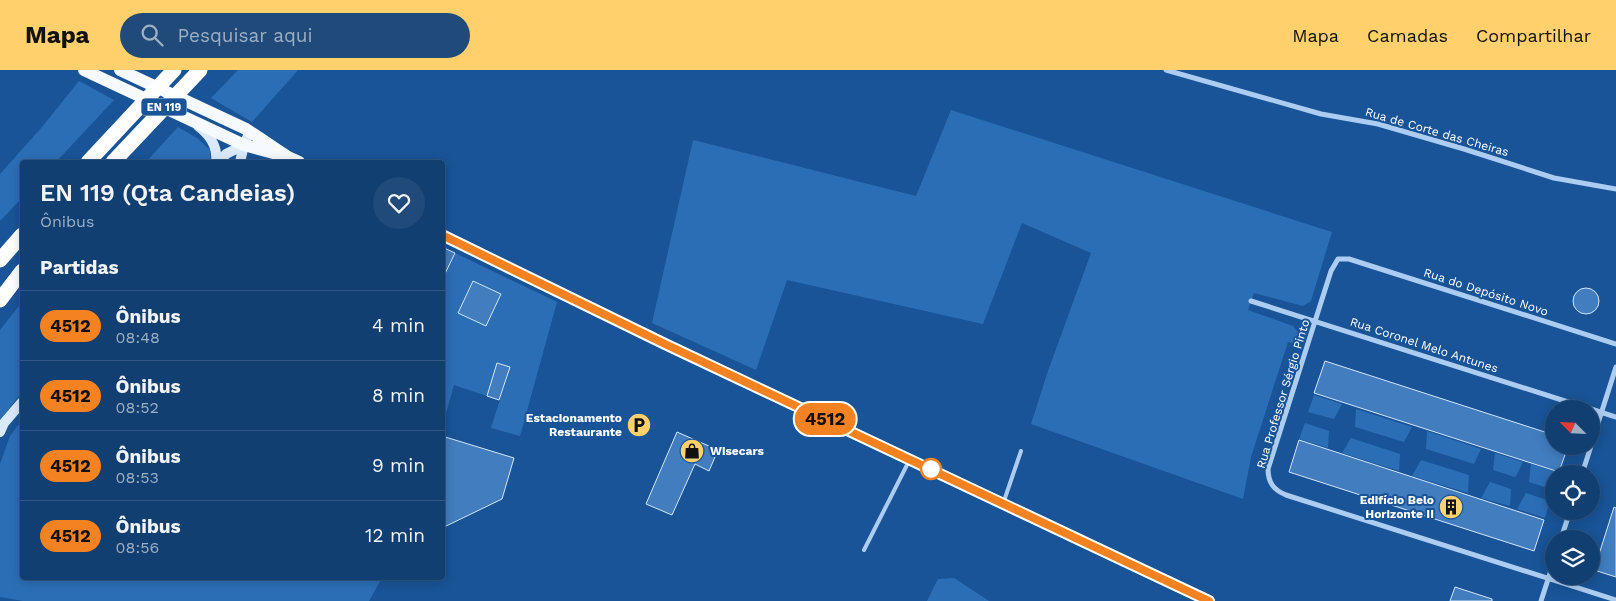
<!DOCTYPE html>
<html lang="pt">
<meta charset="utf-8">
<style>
body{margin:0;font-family:"Work Sans",sans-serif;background:#1f4a79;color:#f1f3f6;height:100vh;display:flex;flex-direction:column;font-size:19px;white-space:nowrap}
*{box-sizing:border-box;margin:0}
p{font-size:16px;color:#9cafc3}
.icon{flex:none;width:28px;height:28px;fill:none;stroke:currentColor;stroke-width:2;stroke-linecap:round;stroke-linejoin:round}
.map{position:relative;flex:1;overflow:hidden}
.sheet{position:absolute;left:20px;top:90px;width:425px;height:420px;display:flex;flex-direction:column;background:#123f71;border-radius:5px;box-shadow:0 2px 12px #0003,0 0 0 1px #315884}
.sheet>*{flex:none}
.badge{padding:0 10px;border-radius:16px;font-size:18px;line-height:32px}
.needle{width:32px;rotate:294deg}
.tools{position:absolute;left:1545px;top:330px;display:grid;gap:10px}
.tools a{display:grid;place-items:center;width:55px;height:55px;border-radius:50%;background:#123f71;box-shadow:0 2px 12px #0003,0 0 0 1px #315884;font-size:25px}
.map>.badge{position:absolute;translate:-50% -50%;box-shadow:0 0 0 2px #fff}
h2{padding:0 20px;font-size:19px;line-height:45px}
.round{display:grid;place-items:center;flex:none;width:52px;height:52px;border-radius:26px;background:#1f4a79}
.overview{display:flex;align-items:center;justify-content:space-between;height:85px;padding:0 20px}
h1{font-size:24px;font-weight:600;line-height:38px}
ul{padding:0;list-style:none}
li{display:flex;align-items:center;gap:15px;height:70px;padding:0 20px;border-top:1px solid #315884}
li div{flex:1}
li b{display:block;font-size:19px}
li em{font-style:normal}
li .badge{min-width:55px;font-weight:700;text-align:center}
header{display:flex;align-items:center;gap:30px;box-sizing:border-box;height:70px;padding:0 25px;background:#ffd06c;color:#111}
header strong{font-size:24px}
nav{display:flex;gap:28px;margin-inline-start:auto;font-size:18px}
.search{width:350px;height:45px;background:#1f4a79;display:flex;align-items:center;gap:12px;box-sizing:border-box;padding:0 18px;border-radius:28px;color:#9cafc3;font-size:19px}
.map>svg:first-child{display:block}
</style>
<header>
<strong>Mapa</strong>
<div class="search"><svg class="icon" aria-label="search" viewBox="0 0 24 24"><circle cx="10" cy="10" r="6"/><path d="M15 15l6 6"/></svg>Pesquisar aqui</div>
<nav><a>Mapa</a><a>Camadas</a><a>Compartilhar</a></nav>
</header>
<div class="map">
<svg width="1616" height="531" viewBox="0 0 1616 531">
<rect width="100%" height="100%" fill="#185497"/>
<path fill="#2c6eb6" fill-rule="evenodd" d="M 238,0 L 298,0 L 252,52 L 211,28 Z
M 79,11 L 114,30 L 56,92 L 22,92 L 22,128 L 0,151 L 0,104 L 42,57 Z
M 951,40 L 1332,162 L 1311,231 L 1303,236 L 1254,223 L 1248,240 L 1293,256 L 1299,263 L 1297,274 L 1288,272 L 1251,387 L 1243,429 L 1031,354 L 1048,301 L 1091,183 L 1022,153 L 983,254 L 787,210 L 756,300 L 652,253 L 693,70 L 916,126 Z
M 178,57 L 197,68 L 210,80 L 211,92 L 146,92 Z
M 455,183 L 557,232 L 520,366 L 491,358 L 510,297 L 498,293 L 487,326 L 454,315 L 443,354 L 443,197 L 444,194 L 450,195 ZM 473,211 L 501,224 L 486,256 L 458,243 Z
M 22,232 L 22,322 L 0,350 L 0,260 Z
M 1314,325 L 1342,334 L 1334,349 L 1308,342 Z
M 1356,339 L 1412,357 L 1404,372 L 1355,357 Z
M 22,350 L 22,508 L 382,508 L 369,531 L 23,531 L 0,527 L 0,394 L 10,366 Z
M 1305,353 L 1329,361 L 1328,378 L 1299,369 Z
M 1427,361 L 1481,379 L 1474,394 L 1426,379 Z
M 1351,368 L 1400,384 L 1399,401 L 1342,383 Z
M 1495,383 L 1523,392 L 1516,406 L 1515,407 L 1493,400 Z
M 1421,390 L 1469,405 L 1468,423 L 1412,406 Z
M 1531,394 L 1559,403 L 1554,404 L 1554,420 L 1529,412 Z
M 1490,412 L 1511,419 L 1510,436 L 1481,428 Z
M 1526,423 L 1550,431 L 1545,448 L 1517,439 Z
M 954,508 L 989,531 L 927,531 L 938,509 Z"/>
<path fill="#417dbf" stroke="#d3e7fc" d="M 442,177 L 455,183 L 442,210 Z
M 473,211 L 501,224 L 486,256 L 458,243 Z
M1573 231a13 13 0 1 1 26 0a13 13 0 1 1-26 0Z
M 1325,291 L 1554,365 L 1554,376 L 1568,376 L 1559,402 L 1314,323 Z
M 497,293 L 510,297 L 499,330 L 487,326 Z
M 677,362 L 718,380 L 709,401 L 695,394 L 672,445 L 646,434 Z
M 442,366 L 514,388 L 502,429 L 442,458 Z
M 1299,370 L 1544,450 L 1534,481 L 1289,402 Z
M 1614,437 L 1616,438 L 1616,507 L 1594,500 Z
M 1455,517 L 1492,529 L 1492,531 L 1450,531 Z"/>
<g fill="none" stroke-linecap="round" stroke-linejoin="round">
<path stroke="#accdf1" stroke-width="4" d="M 1004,431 L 1021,381
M 864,480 L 909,391"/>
<path stroke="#accdf1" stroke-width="5" d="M 1166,0 L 1321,44 L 1378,54 L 1464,79 L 1554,108 L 1616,119
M 1251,231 L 1590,339
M 1616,274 L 1349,189 L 1338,189 L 1331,201 L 1268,399 C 1268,413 1274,420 1286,425 L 1616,530
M 1591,339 L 1616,347
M 1591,375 L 1616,297
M 1582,404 L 1591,376
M 1561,469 L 1570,441
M 1541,531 L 1554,491"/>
<path stroke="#daeafc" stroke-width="10" d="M 198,56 C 210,65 218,76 216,92
M 220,92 L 226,84 L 244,75
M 240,92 L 244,75 L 250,61
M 0,362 L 4,353 L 22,332"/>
<path stroke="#f6faff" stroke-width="12" d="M 84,0 L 244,75 L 288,87
M 120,0 L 246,59 L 288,87 L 299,92
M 442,165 L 665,274 L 1209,531"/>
<path stroke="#fff" stroke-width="15" d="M 88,92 L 174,0
M 113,92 L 200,0
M 0,190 L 22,165
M 0,230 L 22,201"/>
</g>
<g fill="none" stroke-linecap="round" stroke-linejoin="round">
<g stroke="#fff" stroke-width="11">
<path id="line" d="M 442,165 L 665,274 L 1209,531"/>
</g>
<use href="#line" stroke="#f58220" stroke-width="8"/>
</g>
<defs>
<g id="parking-disc" transform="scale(1.25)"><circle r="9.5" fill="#ffd06c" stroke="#185497"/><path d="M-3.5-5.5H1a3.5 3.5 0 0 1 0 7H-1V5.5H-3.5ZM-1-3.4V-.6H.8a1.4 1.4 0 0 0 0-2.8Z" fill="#111"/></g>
<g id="shop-disc" transform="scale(1.25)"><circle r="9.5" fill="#ffd06c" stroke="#185497"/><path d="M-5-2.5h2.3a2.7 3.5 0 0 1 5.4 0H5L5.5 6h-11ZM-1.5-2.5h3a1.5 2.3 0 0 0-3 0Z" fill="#111"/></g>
<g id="building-disc" transform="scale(1.25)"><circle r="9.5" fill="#ffd06c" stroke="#185497"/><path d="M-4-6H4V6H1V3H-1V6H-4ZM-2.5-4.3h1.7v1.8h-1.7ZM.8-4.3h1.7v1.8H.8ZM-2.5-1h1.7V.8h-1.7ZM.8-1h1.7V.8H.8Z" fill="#111"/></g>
</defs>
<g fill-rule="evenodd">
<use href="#parking-disc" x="639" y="355"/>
<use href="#shop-disc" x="692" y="381"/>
<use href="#building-disc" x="1451" y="437"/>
</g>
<circle fill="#fff" stroke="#f58220" stroke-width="2.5" cx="931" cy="399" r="10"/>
<g text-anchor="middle" stroke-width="4" stroke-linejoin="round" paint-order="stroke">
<rect fill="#185497" stroke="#bacce0" stroke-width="1" x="141.5" y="28.5" width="45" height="17" rx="4"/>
<g font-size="11" font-weight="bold" fill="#fff">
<text x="164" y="41">EN 119</text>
</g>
<g font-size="12" fill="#fff" stroke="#185497">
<text transform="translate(1437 62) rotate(16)" y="4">Rua de Corte das Cheiras</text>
<text transform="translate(1486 222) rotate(18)" y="4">Rua do Depósito Novo</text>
<text transform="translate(1424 275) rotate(18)" y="4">Rua Coronel Melo Antunes</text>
<text transform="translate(1283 324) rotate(-73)" y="4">Rua Professor Sérgio Pinto</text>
</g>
<g font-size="12" font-weight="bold" fill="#fff" stroke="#185497" text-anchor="end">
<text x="622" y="352">Estacionamento<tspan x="622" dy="14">Restaurante</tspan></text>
<text x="710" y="385" text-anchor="start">Wisecars</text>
<text x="1434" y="434">Edifício Belo<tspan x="1434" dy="14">Horizonte II</tspan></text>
</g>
</g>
</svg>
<div class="tools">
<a><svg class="needle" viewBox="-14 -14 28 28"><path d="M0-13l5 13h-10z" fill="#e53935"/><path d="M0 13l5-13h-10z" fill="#9cafc3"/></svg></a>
<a><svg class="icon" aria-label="locate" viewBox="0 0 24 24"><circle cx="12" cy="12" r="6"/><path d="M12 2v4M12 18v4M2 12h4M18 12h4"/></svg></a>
<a><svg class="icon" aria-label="layers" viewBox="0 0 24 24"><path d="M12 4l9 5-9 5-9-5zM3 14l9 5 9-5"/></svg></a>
</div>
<b class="badge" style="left:825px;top:349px;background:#f58220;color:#111">4512</b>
<section class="sheet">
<div class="overview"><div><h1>EN 119 (Qta Candeias)</h1><p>Ônibus</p></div><a class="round"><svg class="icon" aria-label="heart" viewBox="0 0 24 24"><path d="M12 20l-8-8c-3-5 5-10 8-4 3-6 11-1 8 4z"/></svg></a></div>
<h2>Partidas</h2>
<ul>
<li><span class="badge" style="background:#f58220;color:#111">4512</span><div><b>Ônibus</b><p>08:48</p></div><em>4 min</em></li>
<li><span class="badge" style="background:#f58220;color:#111">4512</span><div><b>Ônibus</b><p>08:52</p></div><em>8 min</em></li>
<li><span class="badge" style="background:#f58220;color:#111">4512</span><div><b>Ônibus</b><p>08:53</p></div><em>9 min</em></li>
<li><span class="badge" style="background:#f58220;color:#111">4512</span><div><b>Ônibus</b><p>08:56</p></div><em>12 min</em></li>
</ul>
</section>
</div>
